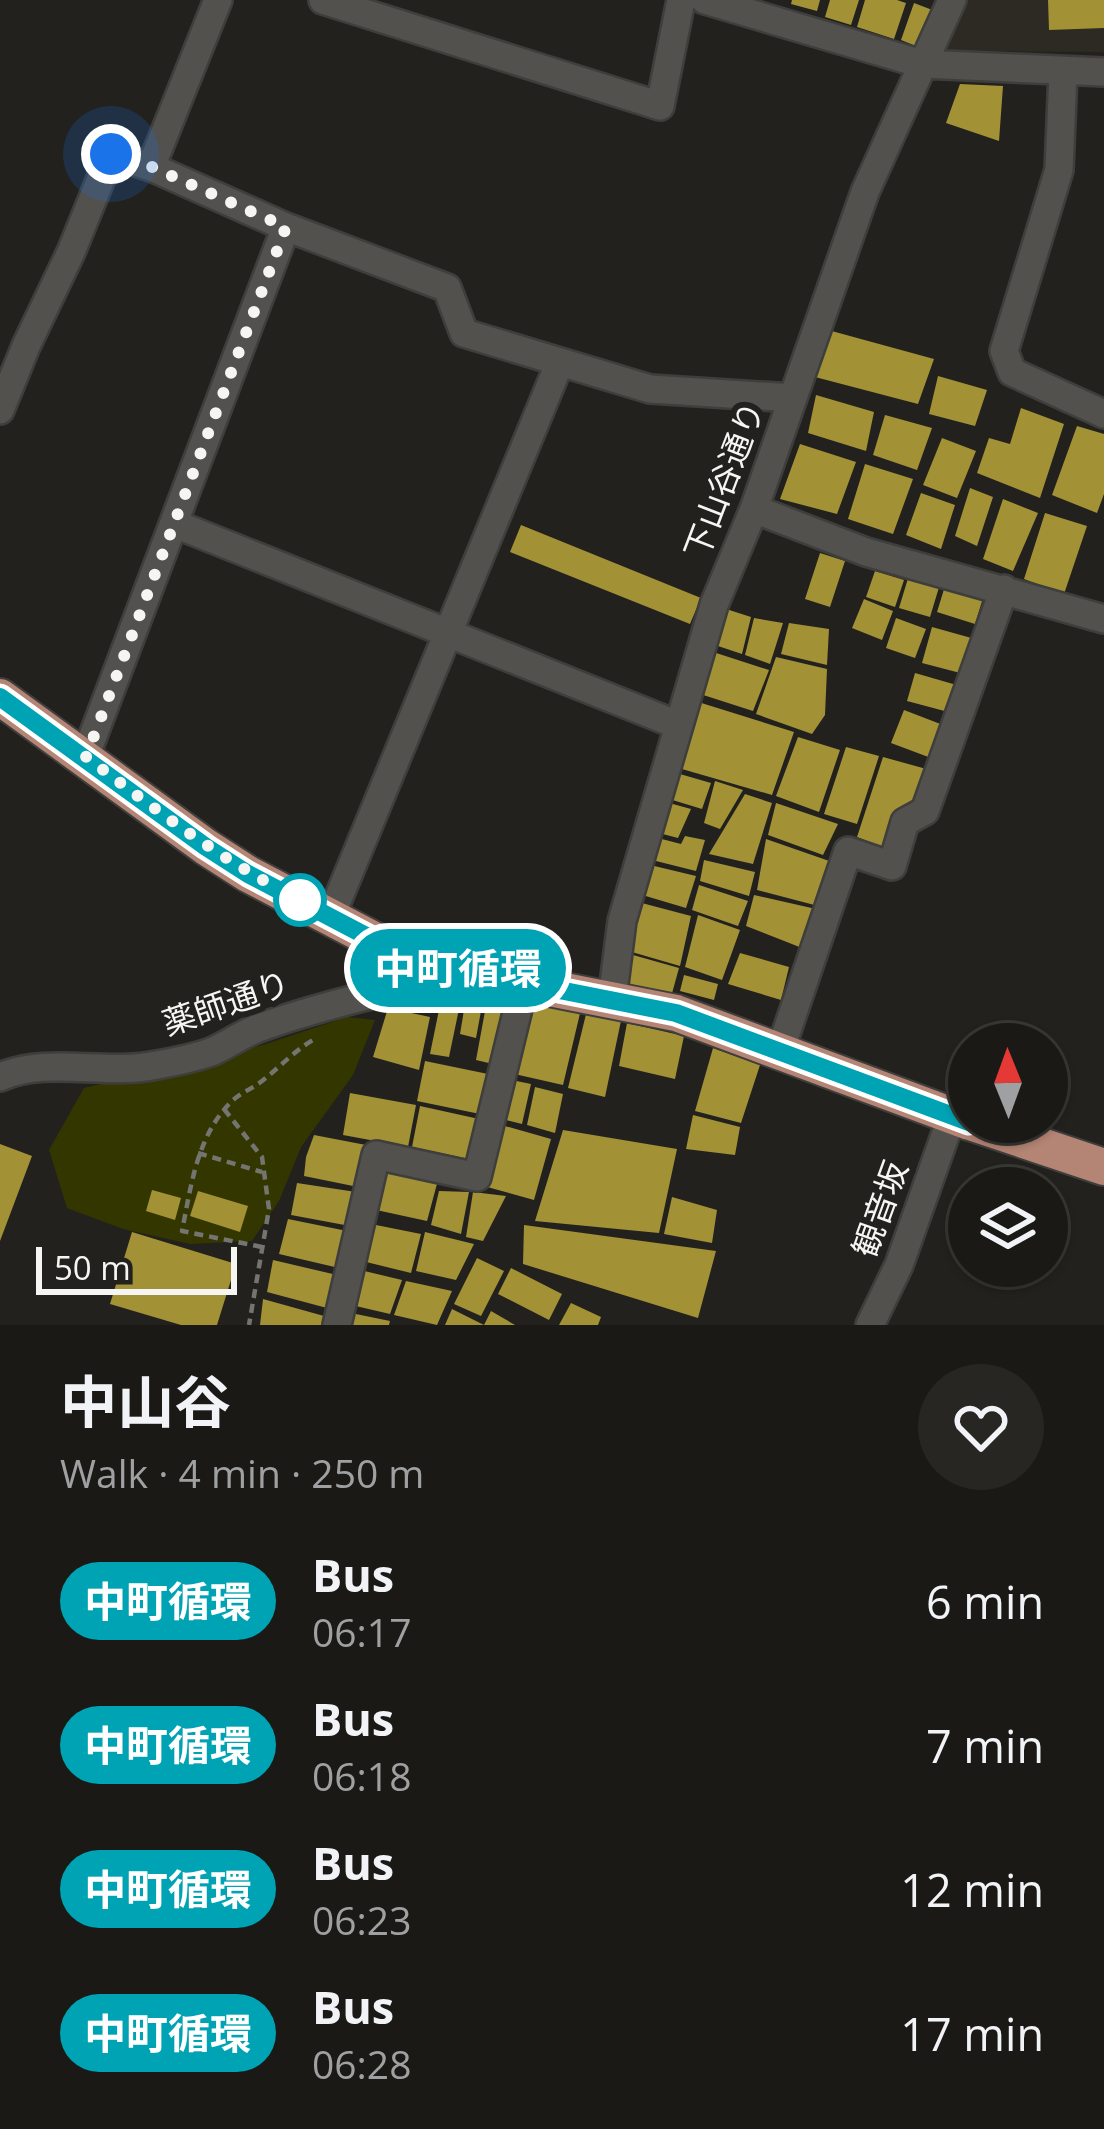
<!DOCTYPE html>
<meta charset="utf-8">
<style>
body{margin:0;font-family:"Open Sans","Noto Sans JP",sans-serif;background:#272623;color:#f1f3f6;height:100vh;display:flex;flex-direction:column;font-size:45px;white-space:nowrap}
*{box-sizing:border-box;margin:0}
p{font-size:39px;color:#9fa0a1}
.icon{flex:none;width:66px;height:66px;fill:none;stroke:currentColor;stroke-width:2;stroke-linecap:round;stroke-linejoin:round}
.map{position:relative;height:1325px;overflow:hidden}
.sheet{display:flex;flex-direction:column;background:#1a1916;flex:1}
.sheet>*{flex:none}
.badge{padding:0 24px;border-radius:39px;font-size:42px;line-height:78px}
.needle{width:78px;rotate:359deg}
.buttons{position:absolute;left:948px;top:1023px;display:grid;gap:24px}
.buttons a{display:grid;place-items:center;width:120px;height:120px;border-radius:50%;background:#1a1916;box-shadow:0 3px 9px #0004,0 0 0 3px #383835;font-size:60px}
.scale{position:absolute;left:36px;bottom:30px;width:201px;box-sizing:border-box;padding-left:12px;border:6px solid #f5f5f3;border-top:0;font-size:33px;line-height:42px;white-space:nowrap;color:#f5f5f3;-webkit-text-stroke:9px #22211e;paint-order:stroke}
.you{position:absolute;width:60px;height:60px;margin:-30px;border:9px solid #fff;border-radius:50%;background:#1a73e8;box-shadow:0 0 0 18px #1a73e833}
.map>.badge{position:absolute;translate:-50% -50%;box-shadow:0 0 0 6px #fff}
.round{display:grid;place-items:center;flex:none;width:126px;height:126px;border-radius:63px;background:#272623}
.overview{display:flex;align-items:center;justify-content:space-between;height:204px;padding:0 60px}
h1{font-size:57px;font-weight:700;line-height:90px}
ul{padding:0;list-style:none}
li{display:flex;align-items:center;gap:36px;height:144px;padding:0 60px}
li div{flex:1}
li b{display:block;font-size:45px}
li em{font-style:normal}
li .badge{min-width:132px;font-weight:700;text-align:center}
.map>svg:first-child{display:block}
</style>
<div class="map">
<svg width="1104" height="1325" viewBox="0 0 1104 1325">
<rect width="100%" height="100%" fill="#22211e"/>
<path fill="#2c2a22" d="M 963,0 L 1104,0 L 1104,52 L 942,51 Z"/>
<path fill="#343600" d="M 347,1017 L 375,1020 L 353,1075 L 301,1147 L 279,1201 L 252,1241 L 190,1244 L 123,1229 L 67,1208 L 49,1150 L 84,1088 L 263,1045 Z"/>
<path fill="#a39136" d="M 792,0 L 820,0 L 817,11 L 791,4 Z
M 830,0 L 859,0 L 851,25 L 825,17 Z
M 865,0 L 897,0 L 906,3 L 894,39 L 857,27 Z
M 1048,0 L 1104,0 L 1104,28 L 1049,30 Z
M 914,3 L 935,11 L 916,46 L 901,40 Z
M 960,84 L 1003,86 L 999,141 L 946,123 Z
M 828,330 L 934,359 L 918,404 L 815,377 Z
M 938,376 L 987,390 L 975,426 L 929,414 Z
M 816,395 L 874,412 L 866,451 L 808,433 Z
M 1021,408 L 1064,424 L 1040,498 L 977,473 L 989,438 L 1010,444 Z
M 885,415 L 932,428 L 917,470 L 873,455 Z
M 1077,426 L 1104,434 L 1104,494 L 1097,513 L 1052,495 Z
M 942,438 L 976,451 L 957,498 L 923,485 Z
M 800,444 L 856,462 L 837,514 L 780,499 Z
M 865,464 L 913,479 L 893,534 L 848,519 Z
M 970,488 L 993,497 L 977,546 L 955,536 Z
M 921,493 L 955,505 L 941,549 L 906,535 Z
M 1003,499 L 1038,513 L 1013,571 L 983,559 Z
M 1045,513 L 1087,526 L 1064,594 L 1024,579 Z
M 521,525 L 701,598 L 690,624 L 510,552 Z
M 820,553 L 845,561 L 830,607 L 805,599 Z
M 875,571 L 904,580 L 895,607 L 866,597 Z
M 909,575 L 940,584 L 930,617 L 899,608 Z
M 945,586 L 983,598 L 975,624 L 937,612 Z
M 864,599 L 893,611 L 882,640 L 852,628 Z
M 723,608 L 751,617 L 742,654 L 712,644 Z
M 754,618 L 783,623 L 770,664 L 745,655 Z
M 896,618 L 926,629 L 915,658 L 886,648 Z
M 789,623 L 829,629 L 827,665 L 781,654 Z
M 932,627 L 975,639 L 964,674 L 922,663 Z
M 710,651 L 769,670 L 753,711 L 697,693 Z
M 776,657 L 827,669 L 825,715 L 812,734 L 756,714 Z
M 915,673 L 960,686 L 952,713 L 907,701 Z
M 695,701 L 794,732 L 772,795 L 675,767 Z
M 904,710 L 943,725 L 931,758 L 891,743 Z
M 798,737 L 840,750 L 819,812 L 776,796 Z
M 846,747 L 879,756 L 857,824 L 824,814 Z
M 883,757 L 930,770 L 916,807 L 887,849 L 857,837 Z
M 673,772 L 711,783 L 702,809 L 666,798 Z
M 715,781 L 743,790 L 720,829 L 704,823 Z
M 745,794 L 772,803 L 753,864 L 709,854 Z
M 662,801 L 691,809 L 678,838 L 655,832 Z
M 776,803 L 838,824 L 823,855 L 768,835 Z
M 685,836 L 705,840 L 696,871 L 648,859 L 654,837 L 681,844 Z
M 766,839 L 835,863 L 822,907 L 757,890 Z
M 704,860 L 755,872 L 749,896 L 700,881 Z
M 646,864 L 696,876 L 686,908 L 639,894 Z
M 699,885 L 748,901 L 738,926 L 692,910 Z
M 754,895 L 816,909 L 802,948 L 746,926 Z
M 638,902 L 691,916 L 680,966 L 625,950 Z
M 698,915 L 740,930 L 722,980 L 685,967 Z
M 740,953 L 789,967 L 781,1000 L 728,984 Z
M 633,955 L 679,968 L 671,997 L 625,986 Z
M 684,975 L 718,984 L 714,1000 L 680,991 Z
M 467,992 L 484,995 L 476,1038 L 460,1034 Z
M 529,994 L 582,1005 L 563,1085 L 510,1073 Z
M 488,995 L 510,999 L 497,1065 L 476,1060 Z
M 440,1005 L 459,1009 L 449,1057 L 430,1054 Z
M 588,1006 L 622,1016 L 605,1097 L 568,1088 Z
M 388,1008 L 430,1017 L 419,1070 L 373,1057 Z
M 627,1023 L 684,1036 L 675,1079 L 619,1066 Z
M 713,1048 L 760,1065 L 741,1123 L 695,1111 Z
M 425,1061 L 488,1074 L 480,1114 L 417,1101 Z
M 507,1079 L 531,1084 L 522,1124 L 498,1118 Z
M 535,1087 L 563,1094 L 555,1133 L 527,1125 Z
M 350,1093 L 416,1105 L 408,1147 L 343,1135 Z
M 420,1106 L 479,1119 L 469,1159 L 412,1147 Z
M 693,1115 L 740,1127 L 735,1155 L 686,1149 Z
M 498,1124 L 551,1139 L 534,1200 L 480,1185 Z
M 563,1130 L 677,1149 L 659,1233 L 535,1221 Z
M 314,1135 L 366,1145 L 358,1187 L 304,1176 L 306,1157 Z
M 0,1144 L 32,1156 L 0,1241 Z
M 375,1168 L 438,1180 L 427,1221 L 367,1208 Z
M 297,1183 L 356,1192 L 350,1226 L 291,1215 Z
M 152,1190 L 181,1198 L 175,1220 L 146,1211 Z
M 198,1191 L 248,1206 L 240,1232 L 190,1216 Z
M 439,1191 L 469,1192 L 461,1234 L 431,1225 Z
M 473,1192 L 506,1196 L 483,1241 L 466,1237 Z
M 672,1197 L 717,1210 L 712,1243 L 664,1234 Z
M 288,1219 L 347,1231 L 339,1268 L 279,1254 Z
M 366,1223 L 421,1234 L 411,1273 L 358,1260 Z
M 524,1225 L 716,1251 L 698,1318 L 523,1264 Z
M 132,1232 L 236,1264 L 217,1325 L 181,1325 L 110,1304 Z
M 425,1232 L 474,1244 L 456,1280 L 416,1271 Z
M 477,1258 L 504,1271 L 481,1316 L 454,1304 Z
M 273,1260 L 337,1275 L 327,1308 L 267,1292 Z
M 511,1268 L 562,1294 L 549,1320 L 498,1294 Z
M 356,1269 L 402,1280 L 390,1314 L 347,1304 Z
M 406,1281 L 452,1291 L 437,1325 L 394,1315 Z
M 263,1299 L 324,1316 L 322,1325 L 260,1325 Z
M 571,1303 L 601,1317 L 598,1325 L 559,1325 Z
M 452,1309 L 484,1325 L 491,1311 L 515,1325 L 445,1325 Z
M 346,1312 L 390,1321 L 389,1325 L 343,1325 Z"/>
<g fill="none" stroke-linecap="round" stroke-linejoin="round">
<g stroke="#3e3e3c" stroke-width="32">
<path id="minor" d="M 323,0 L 660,106 L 681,0
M 705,0 L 922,64 L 1104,72
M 1063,72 L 1059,170 L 1004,351 L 1012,372 L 1104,414
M 151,167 L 286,227 L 447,288 L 464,333 L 650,389 L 793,398
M 0,410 L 26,346 L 71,252 L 111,154 L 151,167 L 218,0
M 754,509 L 866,552 L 1104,619
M 175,524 L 678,725
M 85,757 L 286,227
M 331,916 L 560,362
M 612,1000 L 622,921 L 714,605 L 754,509 L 865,192 L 952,0
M 780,1051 L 848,851 L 892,866 L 905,822 L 925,811 L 1004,589
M 0,1077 C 48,1056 105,1076 157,1065 C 174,1062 194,1058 211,1052 C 228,1045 243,1033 261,1027 C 329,1003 398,988 469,974
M 337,1325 L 376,1155 L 477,1177 L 524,984
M 870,1325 L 899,1265 L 952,1116"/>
</g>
<g stroke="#3e3e3c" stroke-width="40">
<path id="major" d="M 0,697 L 206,847 L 248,874 L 389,948 L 473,973 L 676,1013 L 969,1122
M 970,1122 L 1104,1167"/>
</g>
<path stroke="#747471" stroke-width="4.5" stroke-dasharray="9 6" stroke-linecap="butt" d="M 224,1109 L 262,1157 L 269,1209 L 249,1325
M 198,1153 L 262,1172
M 262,1247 L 182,1231 C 191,1186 197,1136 231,1102 C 240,1093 252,1089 262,1081 C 280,1067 293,1052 313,1040"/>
<use href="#minor" stroke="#52514e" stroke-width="27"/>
<use href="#major" stroke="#b48474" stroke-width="36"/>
</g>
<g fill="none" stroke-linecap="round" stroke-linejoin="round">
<g stroke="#fff" stroke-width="27">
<path id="line" d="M 0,697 L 206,847 L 248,874 L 389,948 L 473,973 L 676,1013 L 969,1122"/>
</g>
<use href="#line" stroke="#00a3b4" stroke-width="18"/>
<path stroke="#f5f5f3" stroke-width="12" stroke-dasharray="0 21.6" d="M 111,154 L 152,167 L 286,227 L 86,757 C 155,809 222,861 300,900"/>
</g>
<circle fill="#fff" stroke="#00a3b4" stroke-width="6" cx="300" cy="900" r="24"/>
<g text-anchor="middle" stroke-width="12" stroke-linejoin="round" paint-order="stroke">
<g font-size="33" fill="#f5f5f3" stroke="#22211e">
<text transform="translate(724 480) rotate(-69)" y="12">下山谷通り</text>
<text transform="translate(226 1003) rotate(-19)" y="12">薬師通り</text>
<text transform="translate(880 1209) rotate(-70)" y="12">観音坂</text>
</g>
</g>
</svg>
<div class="buttons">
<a><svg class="needle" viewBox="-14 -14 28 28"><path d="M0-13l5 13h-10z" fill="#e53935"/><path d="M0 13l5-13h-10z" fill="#9fa0a1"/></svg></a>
<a><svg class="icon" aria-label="layers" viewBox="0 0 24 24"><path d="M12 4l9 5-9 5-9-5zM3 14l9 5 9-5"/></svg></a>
</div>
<div class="scale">50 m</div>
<div class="you" style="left:111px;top:154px"></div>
<b class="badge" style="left:458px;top:968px;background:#00a3b4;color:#fff">中町循環</b>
</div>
<section class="sheet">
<div class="overview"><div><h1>中山谷</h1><p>Walk · 4 min · 250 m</p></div><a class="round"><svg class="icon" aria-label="heart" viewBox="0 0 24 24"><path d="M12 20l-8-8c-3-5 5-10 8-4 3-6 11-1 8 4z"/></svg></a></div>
<ul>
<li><span class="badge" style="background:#00a3b4;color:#fff">中町循環</span><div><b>Bus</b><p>06:17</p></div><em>6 min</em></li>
<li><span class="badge" style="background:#00a3b4;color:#fff">中町循環</span><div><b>Bus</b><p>06:18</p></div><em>7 min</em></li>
<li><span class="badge" style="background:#00a3b4;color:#fff">中町循環</span><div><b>Bus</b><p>06:23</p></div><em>12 min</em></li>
<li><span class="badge" style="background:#00a3b4;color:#fff">中町循環</span><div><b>Bus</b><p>06:28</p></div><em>17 min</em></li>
</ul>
</section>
